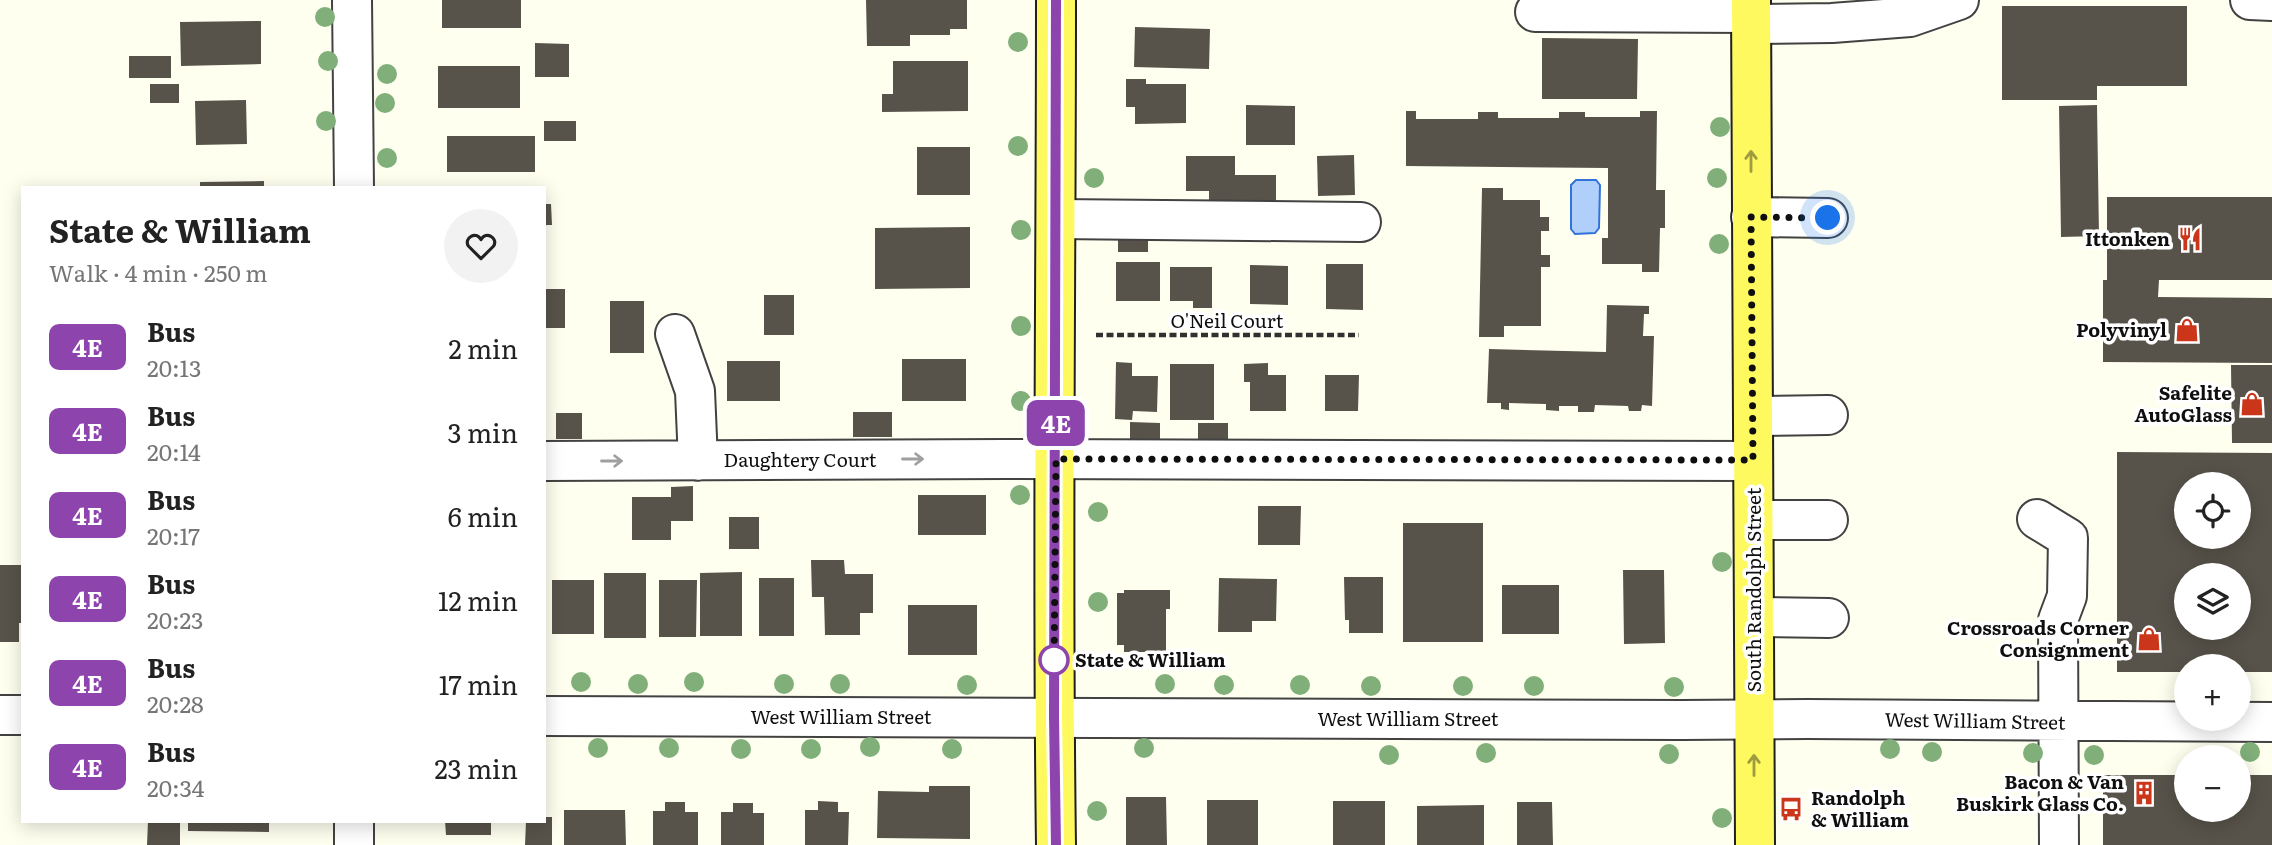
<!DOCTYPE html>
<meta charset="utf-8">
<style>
body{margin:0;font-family:Literata,serif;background:#f2f2f2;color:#222;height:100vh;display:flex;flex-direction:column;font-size:26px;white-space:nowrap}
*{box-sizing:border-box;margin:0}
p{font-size:23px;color:#767676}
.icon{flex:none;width:38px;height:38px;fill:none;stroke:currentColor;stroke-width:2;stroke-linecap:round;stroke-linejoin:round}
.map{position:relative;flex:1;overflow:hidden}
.drawer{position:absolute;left:21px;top:186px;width:525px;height:637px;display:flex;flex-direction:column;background:#fff;border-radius:0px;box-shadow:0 4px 18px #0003}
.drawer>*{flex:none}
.badge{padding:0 14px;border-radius:10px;font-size:24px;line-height:46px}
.tools{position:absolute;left:2174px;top:472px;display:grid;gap:14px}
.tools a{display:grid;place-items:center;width:77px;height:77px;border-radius:50%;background:#fff;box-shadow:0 4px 18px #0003;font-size:35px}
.you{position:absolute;width:35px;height:35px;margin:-18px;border:5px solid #fff;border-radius:50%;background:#1a73e8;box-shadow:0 0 0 10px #1a73e833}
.map>.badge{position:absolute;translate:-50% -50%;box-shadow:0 0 0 4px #fff}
.round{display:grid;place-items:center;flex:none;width:74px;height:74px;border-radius:37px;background:#f2f2f2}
.overview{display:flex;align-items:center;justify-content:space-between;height:119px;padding:0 28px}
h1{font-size:33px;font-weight:700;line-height:52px}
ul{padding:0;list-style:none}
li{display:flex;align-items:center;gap:21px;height:84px;padding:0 28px}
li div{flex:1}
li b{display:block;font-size:26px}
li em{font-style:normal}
li .badge{min-width:77px;font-weight:700;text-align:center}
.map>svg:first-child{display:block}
</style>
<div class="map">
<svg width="2272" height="845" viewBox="0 0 2272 845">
<rect width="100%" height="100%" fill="#fffff0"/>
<path fill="#b0d0fb" stroke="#3173d8" stroke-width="2" d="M 1576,180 L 1596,180 L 1600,185 L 1599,228 L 1595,233 L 1575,234 L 1571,229 L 1571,185 Z"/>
<path fill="#58534a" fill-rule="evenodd" d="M 442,0 L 521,0 L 521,28 L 442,28 Z
M 866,0 L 967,0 L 967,29 L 950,29 L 950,35 L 910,35 L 910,46 L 867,46 Z
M 2002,6 L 2187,6 L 2187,86 L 2097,86 L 2097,100 L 2002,100 Z
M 261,21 L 261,64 L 181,66 L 180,22 Z
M 1135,27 L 1210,29 L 1209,69 L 1134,67 Z
M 1542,38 L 1638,39 L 1637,99 L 1542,99 Z
M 535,43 L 569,44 L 569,77 L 535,77 Z
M 129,56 L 171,56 L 171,78 L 129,78 Z
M 893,61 L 968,61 L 968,111 L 882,112 L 882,94 L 893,94 Z
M 438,66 L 520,66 L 520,108 L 438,108 Z
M 1126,79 L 1146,79 L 1146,84 L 1186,84 L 1186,123 L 1135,124 L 1135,107 L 1126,107 Z
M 150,84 L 179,84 L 179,103 L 150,103 Z
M 246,100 L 247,144 L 196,145 L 195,101 Z
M 1246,105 L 1295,106 L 1295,145 L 1246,145 Z
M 2097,105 L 2099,236 L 2061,237 L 2059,106 Z
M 1406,111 L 1416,111 L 1416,119 L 1478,119 L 1478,112 L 1498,112 L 1498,118 L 1559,118 L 1559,112 L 1585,112 L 1585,117 L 1640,117 L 1640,111 L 1657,111 L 1656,190 L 1665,190 L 1665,228 L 1660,228 L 1659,272 L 1642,272 L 1642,264 L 1602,264 L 1602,238 L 1608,238 L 1608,168 L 1406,166 Z
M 544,121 L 576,121 L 576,141 L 544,141 Z
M 447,136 L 535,136 L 535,172 L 447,172 Z
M 917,147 L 970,147 L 970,195 L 917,195 Z
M 1354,155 L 1355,195 L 1318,196 L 1317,156 Z
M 1186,156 L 1235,156 L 1235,175 L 1276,175 L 1276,202 L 1209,203 L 1209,191 L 1186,191 Z
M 264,181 L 264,187 L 200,187 L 200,182 Z
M 1482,188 L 1503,188 L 1503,200 L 1540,200 L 1540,217 L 1549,217 L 1549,231 L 1541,231 L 1541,255 L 1550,255 L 1550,267 L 1541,267 L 1541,326 L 1504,326 L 1504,337 L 1479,337 Z
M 2107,197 L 2272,197 L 2272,280 L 2159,280 L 2158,297 L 2272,298 L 2272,363 L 2103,362 L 2103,280 L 2107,280 Z
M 544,204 L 551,204 L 552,225 L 544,225 Z
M 970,227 L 970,288 L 875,289 L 875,228 Z
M 1118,233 L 1148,233 L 1148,252 L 1118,252 Z
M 1116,262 L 1160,262 L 1160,301 L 1116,301 Z
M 1326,264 L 1363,264 L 1363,310 L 1326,309 Z
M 1250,265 L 1288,266 L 1288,305 L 1250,304 Z
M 1170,267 L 1212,267 L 1212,308 L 1193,308 L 1193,301 L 1170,301 Z
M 544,289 L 565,289 L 565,328 L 544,328 Z
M 764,295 L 794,295 L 794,335 L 764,335 Z
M 610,301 L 644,301 L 644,353 L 610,353 Z
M 1607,305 L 1649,306 L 1649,314 L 1644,314 L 1643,336 L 1654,336 L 1652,406 L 1642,405 L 1641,411 L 1629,411 L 1628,406 L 1595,405 L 1594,412 L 1578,412 L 1578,406 L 1559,406 L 1559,411 L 1546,410 L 1546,404 L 1509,403 L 1509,410 L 1501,409 L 1501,403 L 1487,403 L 1489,349 L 1606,352 Z
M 902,359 L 966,359 L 966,401 L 902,401 Z
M 727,361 L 780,361 L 780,401 L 727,401 Z
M 1116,362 L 1132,363 L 1132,376 L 1158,376 L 1157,412 L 1133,411 L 1132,420 L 1115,419 Z
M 1268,363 L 1268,375 L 1286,375 L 1286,411 L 1250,411 L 1250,382 L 1244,382 L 1244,364 Z
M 1170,364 L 1214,364 L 1214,420 L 1170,420 Z
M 2231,365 L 2272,365 L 2272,443 L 2232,443 Z
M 1325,375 L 1359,375 L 1358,411 L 1325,411 Z
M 853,412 L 892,412 L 892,437 L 853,437 Z
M 556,413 L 582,413 L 582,439 L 556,439 Z
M 1130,422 L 1160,423 L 1160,443 L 1130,443 Z
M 1198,423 L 1228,423 L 1228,444 L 1198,443 Z
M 2117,452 L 2272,453 L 2272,672 L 2238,672 L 2238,667 L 2186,667 L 2186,672 L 2117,672 ZM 2186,485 L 2238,485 L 2238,537 L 2186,537 ZM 2186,576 L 2238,576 L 2238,628 L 2186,628 Z
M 693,486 L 693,521 L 671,521 L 671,540 L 632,540 L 632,497 L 671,497 L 671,487 Z
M 918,495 L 986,495 L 986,535 L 918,535 Z
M 1258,506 L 1301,506 L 1300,545 L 1258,545 Z
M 729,517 L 759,517 L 759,549 L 729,549 Z
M 1403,523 L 1483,523 L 1483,642 L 1403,642 Z
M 811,560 L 844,560 L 845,574 L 873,574 L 873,613 L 860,613 L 860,635 L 825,635 L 824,597 L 812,597 Z
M 0,565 L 23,565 L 23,623 L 19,623 L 19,642 L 0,642 Z
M 1623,570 L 1664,570 L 1665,643 L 1624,644 Z
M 742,572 L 742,636 L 700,636 L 700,573 Z
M 604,573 L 646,573 L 646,638 L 604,638 Z
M 1344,577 L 1383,577 L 1383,633 L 1349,633 L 1349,620 L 1345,620 Z
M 759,578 L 794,578 L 794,636 L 759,636 Z
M 1219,578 L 1277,579 L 1276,621 L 1252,621 L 1252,632 L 1218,632 Z
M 552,580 L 594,580 L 594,634 L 552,634 Z
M 659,580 L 697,580 L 696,637 L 659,637 Z
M 1502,585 L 1559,585 L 1559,634 L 1502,634 Z
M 1124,590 L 1170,590 L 1170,609 L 1166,609 L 1166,652 L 1124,652 L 1124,645 L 1117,645 L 1117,593 L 1124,593 Z
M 908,605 L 977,605 L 977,655 L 908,655 Z
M 2103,775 L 2186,775 L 2186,810 L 2238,810 L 2238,775 L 2272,775 L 2272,845 L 2103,845 Z
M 929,786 L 970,786 L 970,839 L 877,838 L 878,791 L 929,792 Z
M 1126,797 L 1166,797 L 1167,845 L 1126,845 Z
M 1207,800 L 1258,800 L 1258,845 L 1207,845 Z
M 818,801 L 838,802 L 838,812 L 849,812 L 848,845 L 805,845 L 805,810 L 818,810 Z
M 1333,801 L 1385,801 L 1385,845 L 1333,845 Z
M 665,802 L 685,802 L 685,812 L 698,812 L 698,845 L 653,845 L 653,811 L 665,811 Z
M 1517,802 L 1552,802 L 1553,845 L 1517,845 Z
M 733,803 L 753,803 L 753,813 L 764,813 L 764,845 L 721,845 L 721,812 L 733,812 Z
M 1484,805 L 1484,845 L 1417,845 L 1417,806 Z
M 564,810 L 625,810 L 626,845 L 564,845 Z
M 544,817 L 552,817 L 552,845 L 525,845 L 526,821 L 544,821 Z
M 148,821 L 180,821 L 180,845 L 147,845 Z
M 188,821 L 269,821 L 269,832 L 188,831 Z
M 445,821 L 491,821 L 491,835 L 446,835 Z"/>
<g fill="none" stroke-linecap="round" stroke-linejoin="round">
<g stroke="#424242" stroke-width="42">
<path id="minor" d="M 352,0 L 354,187
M 2250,0 L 2272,1
M 1535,12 L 1751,13
M 1751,24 L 1832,23 L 1910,17 L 1959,0
M 1751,217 L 1828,218
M 1056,219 L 1361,222
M 675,334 L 695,391 L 698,461
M 1753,416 L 1828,415
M 544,461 L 1006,459 L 1753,461
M 2037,519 L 2068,538 L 2067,596 L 2058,620 L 2059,845
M 1754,520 L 1828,520
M 1754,617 L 1829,618
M 0,715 L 23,715
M 544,716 L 1682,720 L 1807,719 L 2272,722
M 354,821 L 354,845"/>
</g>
<g stroke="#202020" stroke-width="42">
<path id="major" d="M 1751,0 L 1755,845
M 1056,845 C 1052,563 1056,282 1056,0"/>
</g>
<path stroke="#313131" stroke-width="4.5" stroke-dasharray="7 3.5" stroke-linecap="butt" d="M 1096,335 L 1359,335"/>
<use href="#minor" stroke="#fff" stroke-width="38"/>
<use href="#major" stroke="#fff960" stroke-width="38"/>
</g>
<g fill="#80af7a">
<circle cx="325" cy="17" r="10"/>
<circle cx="1018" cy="42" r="10"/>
<circle cx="328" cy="61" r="10"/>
<circle cx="387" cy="74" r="10"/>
<circle cx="385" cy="103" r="10"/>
<circle cx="326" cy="121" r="10"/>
<circle cx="1720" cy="127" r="10"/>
<circle cx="1018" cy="146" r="10"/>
<circle cx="387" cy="158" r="10"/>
<circle cx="1094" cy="178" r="10"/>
<circle cx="1717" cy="178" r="10"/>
<circle cx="1021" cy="230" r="10"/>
<circle cx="1719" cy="244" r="10"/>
<circle cx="1021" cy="326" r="10"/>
<circle cx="1021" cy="401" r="10"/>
<circle cx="1020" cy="495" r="10"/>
<circle cx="1098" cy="512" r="10"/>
<circle cx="1722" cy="562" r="10"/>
<circle cx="1098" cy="602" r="10"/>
<circle cx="581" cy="682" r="10"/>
<circle cx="694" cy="682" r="10"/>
<circle cx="638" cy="684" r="10"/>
<circle cx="784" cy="684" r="10"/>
<circle cx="840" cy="684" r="10"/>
<circle cx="1165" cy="684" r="10"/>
<circle cx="967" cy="685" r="10"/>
<circle cx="1224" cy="685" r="10"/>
<circle cx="1300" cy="685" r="10"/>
<circle cx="1371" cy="686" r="10"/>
<circle cx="1463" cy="686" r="10"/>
<circle cx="1534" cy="686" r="10"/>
<circle cx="1674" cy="687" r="10"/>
<circle cx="870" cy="747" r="10"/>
<circle cx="598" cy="748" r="10"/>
<circle cx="669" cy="748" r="10"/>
<circle cx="1144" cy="748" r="10"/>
<circle cx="741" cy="749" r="10"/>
<circle cx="811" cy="749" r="10"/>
<circle cx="952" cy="749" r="10"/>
<circle cx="1890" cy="749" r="10"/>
<circle cx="1932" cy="752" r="10"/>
<circle cx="2250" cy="752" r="10"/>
<circle cx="1486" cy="753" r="10"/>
<circle cx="2033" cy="753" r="10"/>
<circle cx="1669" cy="754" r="10"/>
<circle cx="1389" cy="755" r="10"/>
<circle cx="2094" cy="755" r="10"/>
<circle cx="1097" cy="811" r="10"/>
<circle cx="1722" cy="818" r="10"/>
</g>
<defs><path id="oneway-shaft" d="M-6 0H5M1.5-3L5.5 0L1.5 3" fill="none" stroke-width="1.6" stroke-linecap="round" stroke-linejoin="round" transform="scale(1.75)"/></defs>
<g stroke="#9f9b40">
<use href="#oneway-shaft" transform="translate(1751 161) rotate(-90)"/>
<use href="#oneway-shaft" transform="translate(1754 765) rotate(-90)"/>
</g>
<g stroke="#9f9f9f">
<use href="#oneway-shaft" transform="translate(913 459)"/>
<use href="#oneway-shaft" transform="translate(612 461)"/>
</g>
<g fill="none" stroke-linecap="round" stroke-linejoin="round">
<g stroke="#fff" stroke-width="16">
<path id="line" d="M 1056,845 L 1054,717 L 1056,0"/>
</g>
<use href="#line" stroke="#8e44ad" stroke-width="10"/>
<path stroke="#0f0f0f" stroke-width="7" stroke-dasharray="0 12.6" d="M 1054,660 L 1054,669 L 1056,459 L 1753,460 L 1751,217 L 1828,218"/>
</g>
<defs>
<g id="restaurant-bare" transform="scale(1.89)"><path d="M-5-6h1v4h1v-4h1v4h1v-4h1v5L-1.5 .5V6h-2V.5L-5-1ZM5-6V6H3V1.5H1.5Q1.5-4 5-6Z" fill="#cb361b" stroke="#fff" stroke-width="2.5" paint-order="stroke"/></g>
<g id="shop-bare" transform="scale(1.89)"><path d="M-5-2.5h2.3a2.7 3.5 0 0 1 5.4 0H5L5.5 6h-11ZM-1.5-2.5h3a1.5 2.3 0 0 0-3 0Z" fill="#cb361b" stroke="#fff" stroke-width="2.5" paint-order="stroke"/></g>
<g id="building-bare" transform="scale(1.89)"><path d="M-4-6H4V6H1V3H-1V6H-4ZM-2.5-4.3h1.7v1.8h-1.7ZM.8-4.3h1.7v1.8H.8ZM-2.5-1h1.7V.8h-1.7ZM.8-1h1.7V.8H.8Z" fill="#cb361b" stroke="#fff" stroke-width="2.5" paint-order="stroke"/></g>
<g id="bus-bare" transform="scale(1.89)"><path d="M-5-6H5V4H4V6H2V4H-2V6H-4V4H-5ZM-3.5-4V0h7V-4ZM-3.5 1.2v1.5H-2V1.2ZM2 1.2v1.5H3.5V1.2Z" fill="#cb361b" stroke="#fff" stroke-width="2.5" paint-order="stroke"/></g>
</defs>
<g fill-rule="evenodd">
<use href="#restaurant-bare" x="2190" y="239"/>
<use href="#shop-bare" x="2187" y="330"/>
<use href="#shop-bare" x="2252" y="404"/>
<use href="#shop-bare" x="2149" y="639"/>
<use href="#building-bare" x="2144" y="793"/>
<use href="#bus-bare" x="1791" y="809"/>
</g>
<circle fill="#fff" stroke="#8e44ad" stroke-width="3.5" cx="1054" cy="660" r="14"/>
<g text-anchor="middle" stroke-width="7" stroke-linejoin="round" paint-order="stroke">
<g font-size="19" font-weight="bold" fill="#0f0f0f" stroke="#fff" text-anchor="end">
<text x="2170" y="246">Ittonken</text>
<text x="2167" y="337">Polyvinyl</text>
<text x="2232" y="400">Safelite<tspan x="2232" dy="22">AutoGlass</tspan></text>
<text x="2129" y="635">Crossroads Corner<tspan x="2129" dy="22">Consignment</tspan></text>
<text x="2124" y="789">Bacon &amp; Van<tspan x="2124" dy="22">Buskirk Glass Co.</tspan></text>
<text x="1811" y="805" text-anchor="start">Randolph<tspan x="1811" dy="22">&amp; William</tspan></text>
</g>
<g font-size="19" fill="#0f0f0f" stroke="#fff">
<text x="1227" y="328">O'Neil Court</text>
<text x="800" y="467">Daughtery Court</text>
<text transform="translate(1754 590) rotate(-90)" y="7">South Randolph Street</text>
<text x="841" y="724">West William Street</text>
<text x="1408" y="726">West William Street</text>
<text transform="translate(1975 721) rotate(1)" y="7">West William Street</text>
</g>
<g font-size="19" font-weight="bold" fill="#0f0f0f" stroke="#fff" text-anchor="start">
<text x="1075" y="667">State &amp; William</text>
</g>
</g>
</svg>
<div class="tools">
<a><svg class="icon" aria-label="locate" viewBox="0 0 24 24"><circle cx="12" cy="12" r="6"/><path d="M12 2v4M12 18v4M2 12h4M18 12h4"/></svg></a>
<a><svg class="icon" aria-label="layers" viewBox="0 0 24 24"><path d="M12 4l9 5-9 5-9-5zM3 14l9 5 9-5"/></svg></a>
<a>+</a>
<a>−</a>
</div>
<div class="you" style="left:1828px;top:218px"></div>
<b class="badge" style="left:1056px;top:423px;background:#8e44ad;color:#fff">4E</b>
<section class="drawer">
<div class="overview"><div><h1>State &amp; William</h1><p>Walk · 4 min · 250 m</p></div><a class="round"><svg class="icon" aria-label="heart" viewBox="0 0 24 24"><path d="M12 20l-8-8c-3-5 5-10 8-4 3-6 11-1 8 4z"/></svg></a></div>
<ul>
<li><span class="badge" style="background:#8e44ad;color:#fff">4E</span><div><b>Bus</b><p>20:13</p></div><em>2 min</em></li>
<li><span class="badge" style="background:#8e44ad;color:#fff">4E</span><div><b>Bus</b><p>20:14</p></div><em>3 min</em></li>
<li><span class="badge" style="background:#8e44ad;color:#fff">4E</span><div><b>Bus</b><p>20:17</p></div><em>6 min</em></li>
<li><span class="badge" style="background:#8e44ad;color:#fff">4E</span><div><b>Bus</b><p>20:23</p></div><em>12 min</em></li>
<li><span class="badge" style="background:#8e44ad;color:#fff">4E</span><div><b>Bus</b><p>20:28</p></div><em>17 min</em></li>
<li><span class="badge" style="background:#8e44ad;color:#fff">4E</span><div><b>Bus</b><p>20:34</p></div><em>23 min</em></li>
</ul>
</section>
</div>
